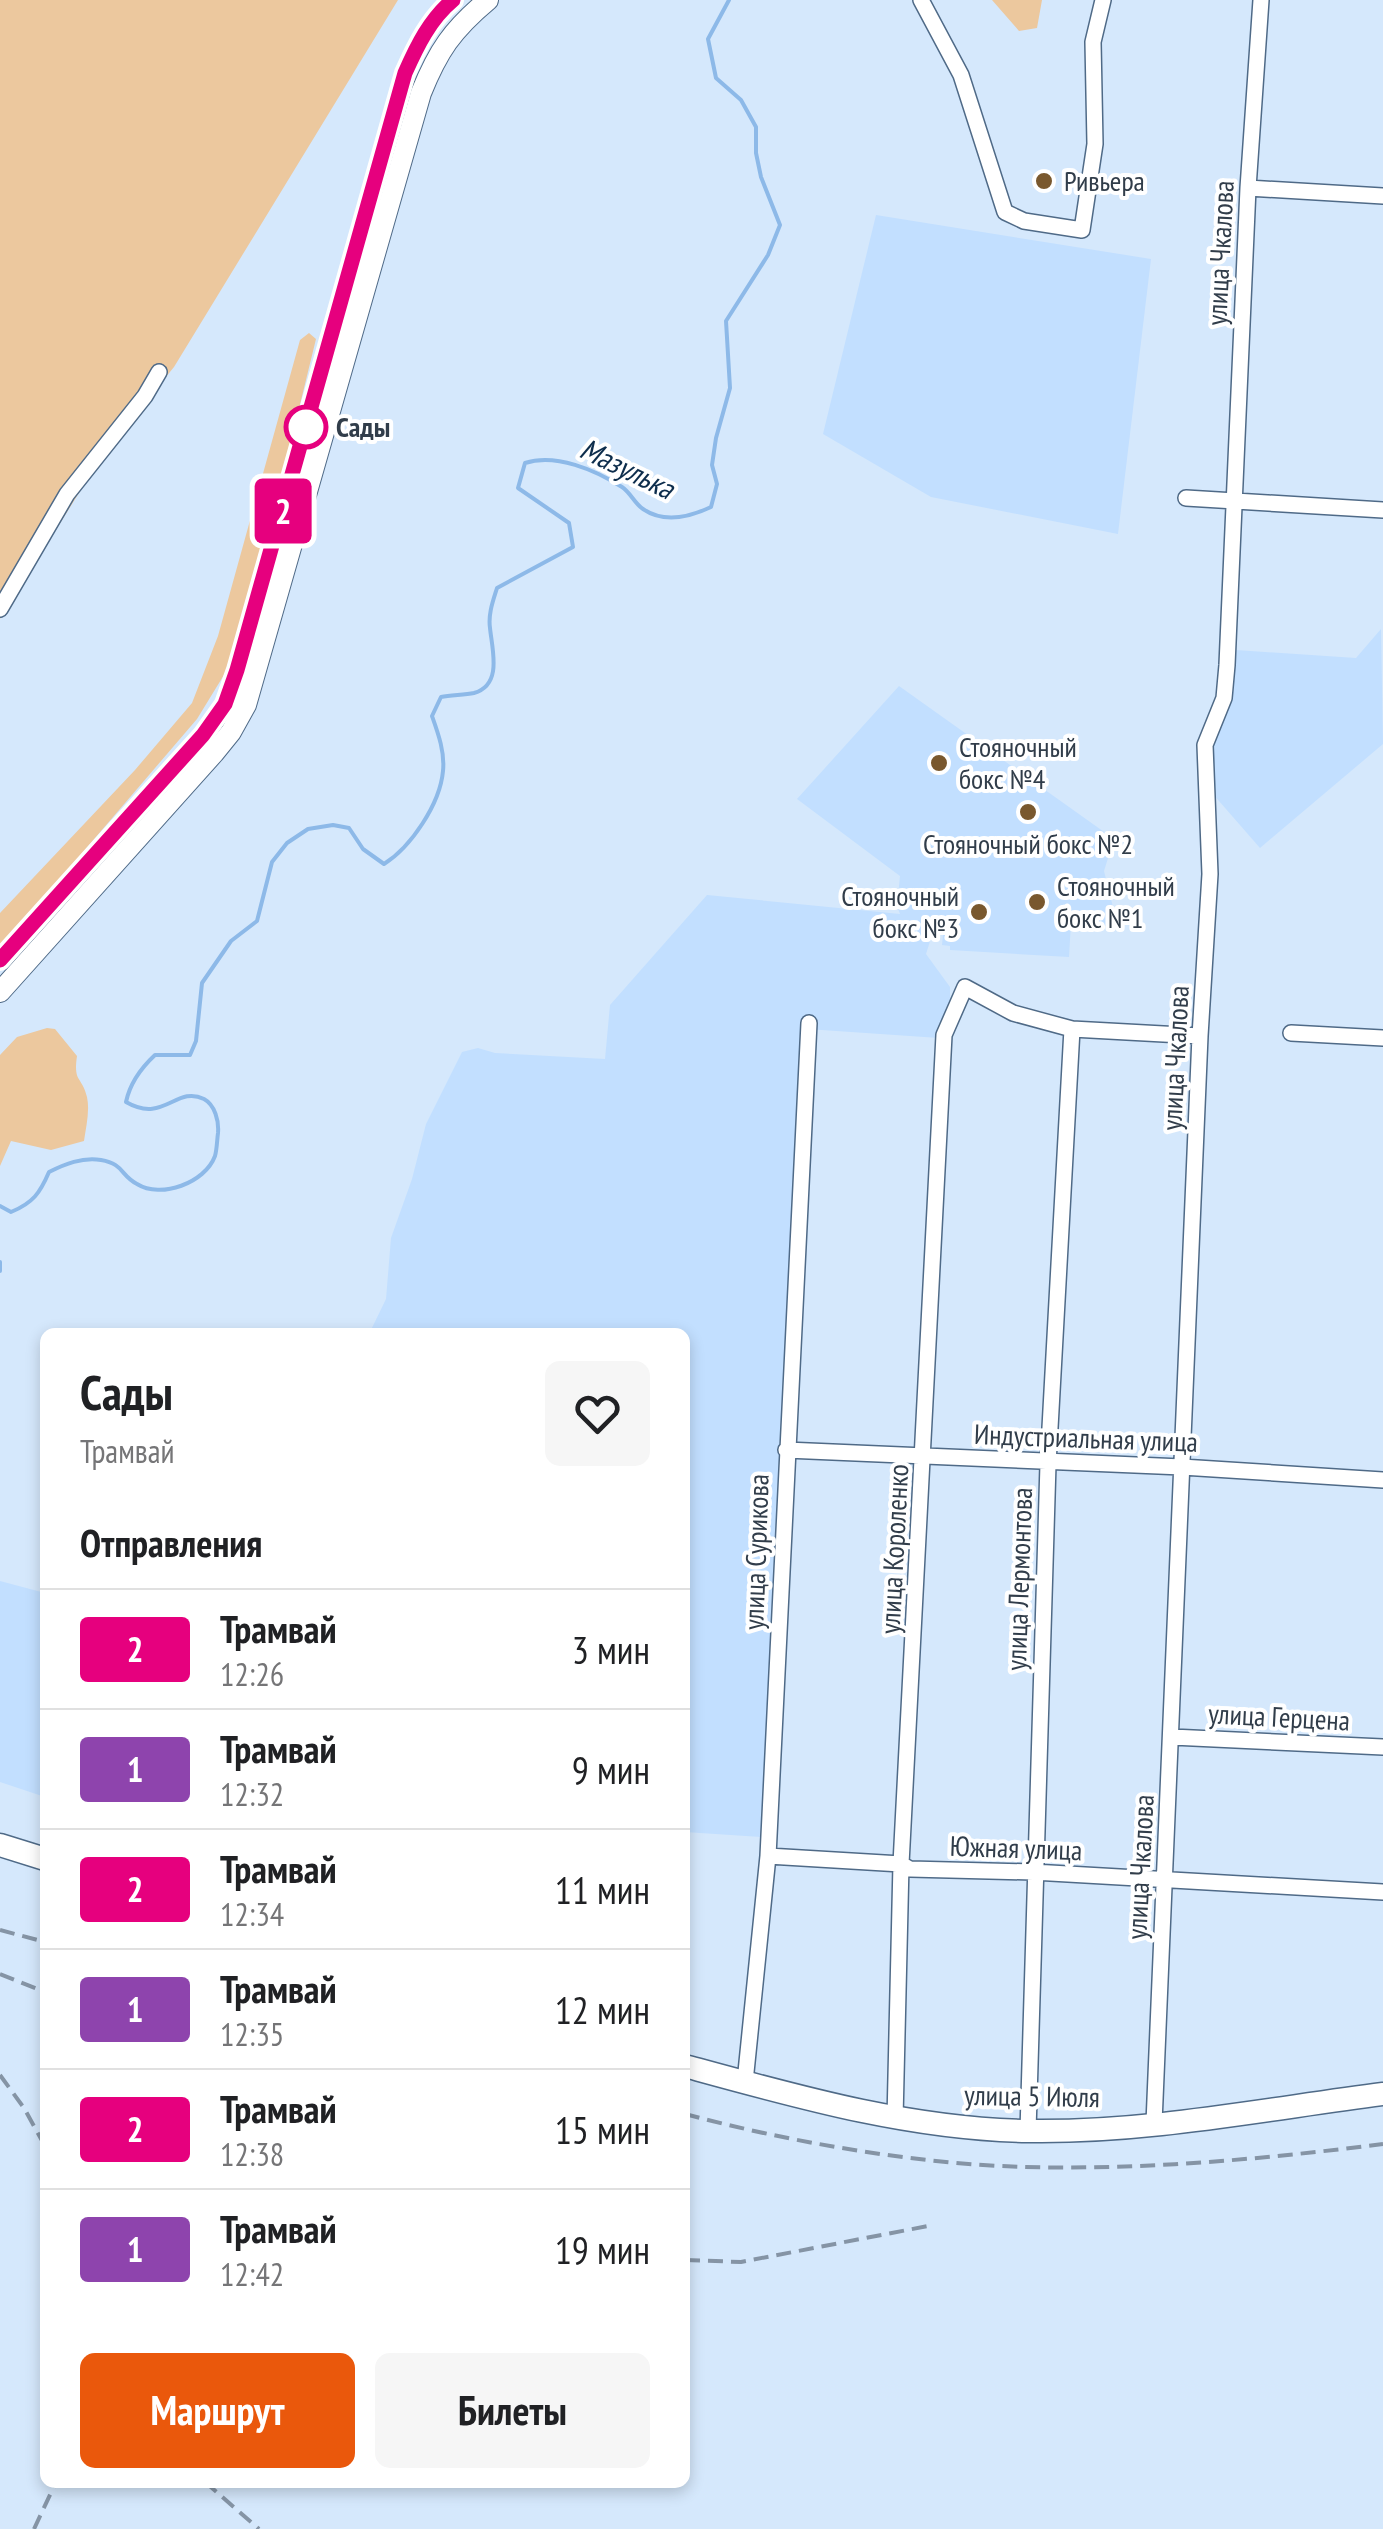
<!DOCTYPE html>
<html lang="ru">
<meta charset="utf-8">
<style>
body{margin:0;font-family:"PT Sans Narrow",sans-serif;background:#f6f6f6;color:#202124;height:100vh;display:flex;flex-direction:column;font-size:38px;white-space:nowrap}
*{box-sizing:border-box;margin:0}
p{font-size:32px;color:#757577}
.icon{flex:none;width:55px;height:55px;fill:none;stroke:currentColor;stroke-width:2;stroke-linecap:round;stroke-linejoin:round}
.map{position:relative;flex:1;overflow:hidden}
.drawer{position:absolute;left:40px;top:1328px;width:650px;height:1160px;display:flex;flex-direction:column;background:#fff;border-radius:15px;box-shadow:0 5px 15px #0003}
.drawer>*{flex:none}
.badge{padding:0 20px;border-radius:8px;font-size:35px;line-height:65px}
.map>.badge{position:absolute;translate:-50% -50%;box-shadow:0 0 0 5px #fff}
h2{padding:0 40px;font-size:38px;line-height:90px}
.round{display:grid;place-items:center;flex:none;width:105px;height:105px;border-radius:15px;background:#f6f6f6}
.headline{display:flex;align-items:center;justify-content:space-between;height:170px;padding:0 40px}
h1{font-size:48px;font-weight:800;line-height:75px}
.button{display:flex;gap:20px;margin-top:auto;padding:20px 40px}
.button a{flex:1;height:115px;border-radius:15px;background:#ea580c;color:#fff;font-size:40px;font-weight:800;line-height:115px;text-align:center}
.button a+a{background:#f6f6f6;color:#202124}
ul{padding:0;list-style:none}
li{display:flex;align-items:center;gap:30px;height:120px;padding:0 40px;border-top:2px solid #e0e0e0}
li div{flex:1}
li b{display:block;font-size:38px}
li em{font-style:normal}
li .badge{min-width:110px;font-weight:700;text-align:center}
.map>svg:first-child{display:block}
</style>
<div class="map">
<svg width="1383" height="2529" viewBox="0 0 1383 2529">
<rect width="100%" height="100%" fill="#d5e8fc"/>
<path fill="#c2dfff" d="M 876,215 L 1151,259 L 1118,534 L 931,497 L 823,434 Z
M 1381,629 L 1383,744 L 1260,848 L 1212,793 L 1214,733 L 1227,709 L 1236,650 L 1356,658 Z
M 899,686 L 1114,839 L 1104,871 L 1118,927 L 1071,923 L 1069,957 L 950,950 L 950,946 L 942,945 L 943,935 L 932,935 L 926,954 L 950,987 L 950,1001 L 939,1038 L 807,1029 L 761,1837 L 685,1832 L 685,1332 L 370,1332 L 386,1299 L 391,1238 L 412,1179 L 426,1124 L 462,1052 L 478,1048 L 495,1053 L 605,1059 L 610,1005 L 707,895 L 900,914 L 897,906 L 900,876 L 797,799 Z
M 0,1581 L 45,1593 L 45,1797 L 0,1782 Z"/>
<path fill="#ecc89e" d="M 0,0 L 398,0 L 174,367 L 104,453 L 0,619 Z
M 992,0 L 1042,0 L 1037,28 L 1019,31 Z
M 309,333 L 316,339 L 284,470 L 227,670 L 197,719 L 0,949 L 0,913 L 135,770 L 192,703 L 218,636 L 300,340 Z
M 47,1028 L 55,1029 L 77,1056 C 73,1083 82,1076 87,1097 C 90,1111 86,1127 84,1141 L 51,1150 L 11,1141 L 0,1166 L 0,1055 L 17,1037 Z"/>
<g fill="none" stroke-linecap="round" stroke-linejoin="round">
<path stroke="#8db9e8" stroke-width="4" d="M 0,1206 L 11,1212 C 33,1203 40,1193 49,1172 C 65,1164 82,1157 101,1160 C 124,1164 120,1175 137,1184 C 161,1199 205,1183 215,1156 C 217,1149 217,1140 218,1133 C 219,1121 215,1105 204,1099 C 176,1085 164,1124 126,1102 C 130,1083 141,1068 155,1055 L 190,1055 L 196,1041 L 202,983 L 231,941 L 257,921 L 272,862 L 287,843 L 308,829 L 333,825 L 349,828 L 363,849 L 384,864 C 411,847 440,804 443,771 C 445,752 438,733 432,716 L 441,697 C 451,695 464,695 474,693 C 503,685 492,649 490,628 C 488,614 493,601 497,588 L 573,547 L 569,523 L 518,488 L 525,463 C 556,453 595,470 622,487 C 630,492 635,504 643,509 C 665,524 690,517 711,507 L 717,484 L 712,465 L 716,438 L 730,388 L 726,321 L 768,255 L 780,225 L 761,177 L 756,153 L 756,127 L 741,100 L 716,78 L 708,39 L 729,0
M 0,1262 L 0,1271"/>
<g stroke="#4f6a87" stroke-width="18">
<path id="minor" d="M 921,0 L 961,75 L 1005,212 L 1024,221 L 1082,230 L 1095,144 L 1093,42 L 1103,0
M 1248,188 L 1383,196
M 1186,498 L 1383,510
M 0,609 L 67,494 L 145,396 L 159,372
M 1291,1033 L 1383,1038
M 786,1450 L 1182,1467 L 1383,1480
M 1172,1737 L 1383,1747
M 768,1856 L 901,1864 L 910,1869 L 1033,1872 L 1383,1892
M 745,2082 L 768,1856 L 809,1023
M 895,2119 L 901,1864 L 944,1035 L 965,987 L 1013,1013 L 1072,1029 L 1200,1036
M 1154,2123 L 1200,1036 L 1210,874 L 1205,745 L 1224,698 L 1227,665 L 1248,188 L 1261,0
M 1028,2131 L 1048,1464 L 1072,1029"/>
</g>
<g stroke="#4f6a87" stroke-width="22">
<path id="major" d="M 0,992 L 214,753 L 231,732 L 246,705 L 421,93 C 438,51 452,30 488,0"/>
</g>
<g stroke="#4f6a87" stroke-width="25">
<path id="highway" d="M 0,1845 L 45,1859
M 685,2066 C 798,2097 910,2129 1028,2131 C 1146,2133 1266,2109 1383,2094"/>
</g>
<use href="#minor" stroke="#fff" stroke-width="15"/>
<use href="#major" stroke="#fff" stroke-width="20"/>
<use href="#highway" stroke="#fff" stroke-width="22"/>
<path stroke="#8594a5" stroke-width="2.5" d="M 0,960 L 203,735 L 225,704 L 237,670 L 405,73 C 417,46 430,19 454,0"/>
<path stroke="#8594a5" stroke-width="4" stroke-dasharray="15 8" stroke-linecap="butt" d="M 0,1930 L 45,1942
M 0,1974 L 45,1992
M 0,2075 L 24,2108 L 45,2146
M 685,2114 C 789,2142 916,2164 1025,2167 C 1145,2170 1264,2159 1383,2144
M 685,2260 L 741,2262 L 928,2226
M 205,2482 L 259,2529
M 34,2529 L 56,2482"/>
</g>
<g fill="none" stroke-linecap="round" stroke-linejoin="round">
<g stroke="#fff" stroke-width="22">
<path id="line" d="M 0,960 L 203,735 L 225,704 L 237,670 L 405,73 C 417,46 430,19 453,0"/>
</g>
<use href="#line" stroke="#e6007e" stroke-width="15"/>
</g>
<g fill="#79582e" stroke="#fff" stroke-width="4">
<circle cx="1044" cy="181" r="10"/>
<circle cx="939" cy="763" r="10"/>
<circle cx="1028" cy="812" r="10"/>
<circle cx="1037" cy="902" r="10"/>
<circle cx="979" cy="912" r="10"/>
</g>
<circle fill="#fff" stroke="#e6007e" stroke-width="5" cx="306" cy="427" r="20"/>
<g text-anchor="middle" stroke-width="8" stroke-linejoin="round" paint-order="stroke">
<g font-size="28" fill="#313d4a" stroke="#fff" text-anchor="start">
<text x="1064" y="191">Ривьера</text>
<text x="959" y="757">Стояночный<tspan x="959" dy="32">бокс №4</tspan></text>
<text x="1028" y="854" text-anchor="middle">Стояночный бокс №2</text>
<text x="1057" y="896">Стояночный<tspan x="1057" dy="32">бокс №1</tspan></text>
<text x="959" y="906" text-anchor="end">Стояночный<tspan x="959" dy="32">бокс №3</tspan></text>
</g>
<g font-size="28" fill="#313d4a" stroke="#fff">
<text transform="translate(1220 253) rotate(-87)" y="10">улица Чкалова</text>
<text transform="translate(1175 1058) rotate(-87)" y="10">улица Чкалова</text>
<text transform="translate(1086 1438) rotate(2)" y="10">Индустриальная улица</text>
<text transform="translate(894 1549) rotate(-87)" y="10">улица Короленко</text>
<text transform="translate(756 1552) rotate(-88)" y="10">улица Сурикова</text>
<text transform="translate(1019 1579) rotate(-88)" y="10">улица Лермонтова</text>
<text transform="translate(1279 1717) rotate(3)" y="10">улица Герцена</text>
<text transform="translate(1016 1848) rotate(2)" y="10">Южная улица</text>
<text transform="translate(1140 1867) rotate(-87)" y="10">улица Чкалова</text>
<text transform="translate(1032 2096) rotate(1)" y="10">улица 5 Июля</text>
</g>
<g font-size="28" font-weight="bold" fill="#313d4a" stroke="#fff" text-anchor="start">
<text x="336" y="437">Сады</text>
</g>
<g font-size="30" font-style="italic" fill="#0d2d4c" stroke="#fff">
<text transform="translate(627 469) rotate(26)" y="10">Мазулька</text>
</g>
</g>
</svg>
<b class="badge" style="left:283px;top:511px;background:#e6007e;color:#fff">2</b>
<section class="drawer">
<div class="headline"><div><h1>Сады</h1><p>Трамвай</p></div><a class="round"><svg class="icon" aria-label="heart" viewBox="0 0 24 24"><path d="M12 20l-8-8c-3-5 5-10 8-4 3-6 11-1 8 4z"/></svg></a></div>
<h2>Отправления</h2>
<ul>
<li><span class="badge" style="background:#e6007e;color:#fff">2</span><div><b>Трамвай</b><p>12:26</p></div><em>3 мин</em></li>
<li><span class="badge" style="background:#8e44ad;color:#fff">1</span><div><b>Трамвай</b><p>12:32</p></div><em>9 мин</em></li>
<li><span class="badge" style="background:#e6007e;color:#fff">2</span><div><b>Трамвай</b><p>12:34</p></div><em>11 мин</em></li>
<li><span class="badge" style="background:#8e44ad;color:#fff">1</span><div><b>Трамвай</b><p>12:35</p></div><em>12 мин</em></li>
<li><span class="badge" style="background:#e6007e;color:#fff">2</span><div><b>Трамвай</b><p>12:38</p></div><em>15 мин</em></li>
<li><span class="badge" style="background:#8e44ad;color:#fff">1</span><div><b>Трамвай</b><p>12:42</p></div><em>19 мин</em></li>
</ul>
<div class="button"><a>Маршрут</a><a>Билеты</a></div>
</section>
</div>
